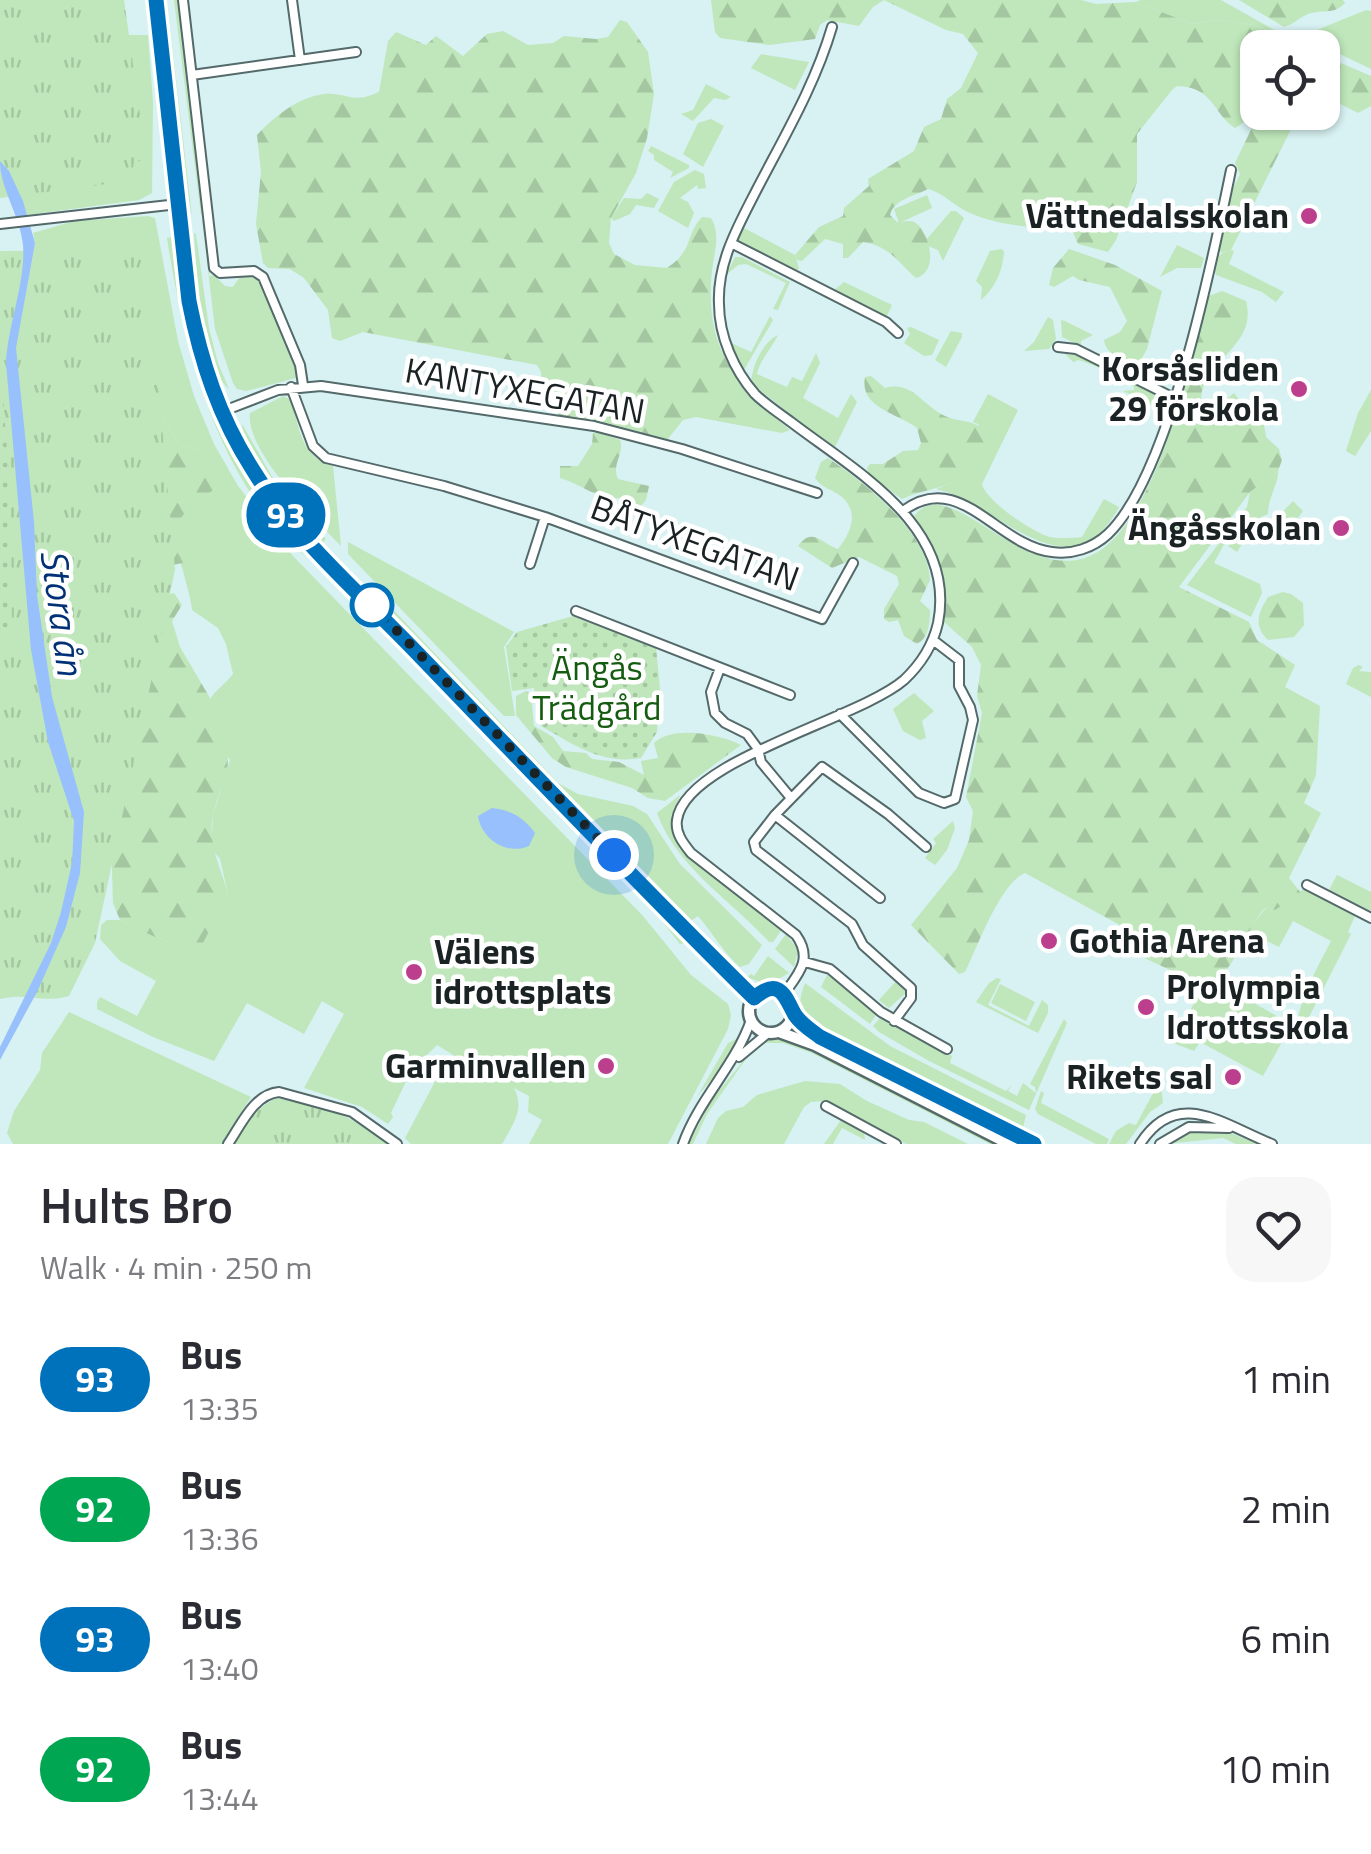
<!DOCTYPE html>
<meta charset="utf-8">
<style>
body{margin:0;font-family:"Titillium Web",sans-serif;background:#f7f7f7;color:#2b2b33;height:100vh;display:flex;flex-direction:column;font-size:38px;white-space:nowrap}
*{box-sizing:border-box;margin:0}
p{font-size:32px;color:#7c7c81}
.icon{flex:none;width:55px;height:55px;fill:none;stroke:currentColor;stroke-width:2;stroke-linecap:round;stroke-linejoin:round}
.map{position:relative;height:1144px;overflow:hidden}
.sheet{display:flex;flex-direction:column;background:#fff;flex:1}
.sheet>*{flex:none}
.badge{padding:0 20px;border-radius:32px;font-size:35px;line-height:65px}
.fabs{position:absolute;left:1240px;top:30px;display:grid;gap:20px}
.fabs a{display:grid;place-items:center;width:100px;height:100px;border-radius:20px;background:#fff;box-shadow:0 2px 8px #0004;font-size:50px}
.you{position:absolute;width:50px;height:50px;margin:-25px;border:8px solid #fff;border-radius:50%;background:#1a73e8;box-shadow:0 0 0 15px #1a73e833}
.map>.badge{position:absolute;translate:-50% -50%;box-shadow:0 0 0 5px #fff}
.round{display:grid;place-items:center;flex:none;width:105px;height:105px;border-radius:30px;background:#f7f7f7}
.headline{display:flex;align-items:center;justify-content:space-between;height:170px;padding:0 40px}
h1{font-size:48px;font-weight:600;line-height:75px}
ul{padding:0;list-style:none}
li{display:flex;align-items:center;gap:30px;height:130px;padding:0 40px}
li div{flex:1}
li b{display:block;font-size:38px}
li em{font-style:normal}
li .badge{min-width:110px;font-weight:700;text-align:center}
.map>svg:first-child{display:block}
</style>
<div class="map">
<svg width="1371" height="1144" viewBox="0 0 1371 1144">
<defs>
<pattern id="forest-firs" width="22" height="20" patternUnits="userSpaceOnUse" patternTransform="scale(2.5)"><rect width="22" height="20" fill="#bfe7bb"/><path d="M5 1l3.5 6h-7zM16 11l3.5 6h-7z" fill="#a4c6a0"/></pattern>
<pattern id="park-tufts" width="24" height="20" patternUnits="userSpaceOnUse" patternTransform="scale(2.5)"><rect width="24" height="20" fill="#bfe7bb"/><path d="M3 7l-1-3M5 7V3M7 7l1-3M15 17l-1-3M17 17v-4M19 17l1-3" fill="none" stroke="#a4c6a0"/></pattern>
<pattern id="garden-dots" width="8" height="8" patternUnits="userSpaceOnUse" patternTransform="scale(2.5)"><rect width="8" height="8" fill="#bfe7bb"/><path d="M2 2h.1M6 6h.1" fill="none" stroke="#a4c6a0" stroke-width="1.8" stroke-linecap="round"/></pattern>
</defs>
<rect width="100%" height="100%" fill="#d8f1f2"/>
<path fill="#bfe7bb" d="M 0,0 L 129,35 L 148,35 L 153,102 L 152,193 L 139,200 L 27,215 L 9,171 Z
M 163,0 L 167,0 L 192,217 L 186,187 Z
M 174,0 L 181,0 L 204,209 L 201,215 Z
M 1141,0 L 1221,0 L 1290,39 L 1254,25 L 1215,20 L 1193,24 L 1135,2 Z
M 1366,10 L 1371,11 L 1371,69 L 1302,36 Z
M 761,54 L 809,62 L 795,90 L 751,68 Z
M 706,84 L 731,97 L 725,100 L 714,98 L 693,121 L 681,114 L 693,110 Z
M 711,119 L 724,126 L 703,167 L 683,154 L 698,123 Z
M 651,146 L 689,165 L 689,168 L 670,178 L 673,172 L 654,160 L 654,155 L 648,151 Z
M 695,170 L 704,174 L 706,188 L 698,189 L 697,185 L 680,198 L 688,202 L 694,213 L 688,228 L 658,211 L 674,182 Z
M 647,193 L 659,199 L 654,208 L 636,205 L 630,214 L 614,221 L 611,218 L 624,198 L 641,199 Z
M 927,195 L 932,208 L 899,223 L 894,209 Z
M 951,211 L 956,211 L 964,218 L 943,261 L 938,250 L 928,246 L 926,240 Z
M 148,216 L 155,218 L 178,341 L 194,396 L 214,444 L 238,486 L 293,556 L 643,916 L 691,975 L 728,1004 L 731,1015 L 728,1029 L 668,1144 L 529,1144 L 542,1120 L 528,1112 L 529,1096 L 514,1088 C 525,1109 513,1124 502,1144 L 411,1144 L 405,1138 L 447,1059 L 455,1056 L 437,1045 L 426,1056 L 417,1058 L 391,1113 L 393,1117 L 388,1124 L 362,1107 L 304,1088 L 344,1014 L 322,1001 L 304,1034 L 247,1003 L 214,1061 L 153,1037 L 97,1009 L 97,1002 L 100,997 L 137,1016 L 156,981 L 120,961 L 100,939 L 101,925 L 107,920 L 120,920 L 168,942 L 228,894 L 220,859 L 211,848 L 213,815 L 230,760 C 220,744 198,719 210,699 C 215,691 227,682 233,674 L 226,644 L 218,628 L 192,610 C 190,586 170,541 177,520 C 182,507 205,496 216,488 L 204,452 L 180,445 L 152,403 L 16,348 L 35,243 L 33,233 L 74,221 Z
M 205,217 L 211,266 L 209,276 L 214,275 L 225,286 L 233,287 L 241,275 L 260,278 L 297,365 L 296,378 L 246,391 L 237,389 L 233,383 L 215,329 L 202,219 Z
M 744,228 L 795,255 L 799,268 L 796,273 L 739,244 L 737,237 Z
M 194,233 L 196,234 L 209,328 L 218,363 L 229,389 C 200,364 197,271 194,233 Z
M 172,237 C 181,271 181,308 189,343 C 208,427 256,490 313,552 L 307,557 C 217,483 184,348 167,238 Z
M 1177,245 L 1204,258 L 1201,268 L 1177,268 L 1160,277 Z
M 1001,249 L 1004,251 C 1003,270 996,287 981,300 L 982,287 L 976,281 L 990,251 Z
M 1231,250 L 1234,251 L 1229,264 L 1284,292 L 1276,302 L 1262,292 L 1216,275 C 1211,260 1216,255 1231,250 Z
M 735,257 L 742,257 L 790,282 L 778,310 L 773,309 L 786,283 L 746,264 L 738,265 L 726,275 Z
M 844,282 L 892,305 L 886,318 L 833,291 Z
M 770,316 L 773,320 L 744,370 L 729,342 L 751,352 Z
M 1048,317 L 1053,320 L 1056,339 L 1049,349 L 1024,351 L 1034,342 Z
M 1061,320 L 1065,321 L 1093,335 L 1081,341 L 1081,346 L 1062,337 Z
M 911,327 L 939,340 L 932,355 L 924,356 L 904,343 L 910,334 L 907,328 Z
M 951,331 L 962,333 L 962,337 L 946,367 L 935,360 Z
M 778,335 C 772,348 759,361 757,374 L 787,387 L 792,377 L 802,381 L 816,353 L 820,363 L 803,398 L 838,418 L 851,394 L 857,402 L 834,449 L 751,383 C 752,366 763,342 778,335 Z
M 1065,354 L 1081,356 L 1163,397 L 1166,403 L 1163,411 L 1123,391 L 1134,390 L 1134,387 C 1117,377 1097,365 1078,360 L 1073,362 Z
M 1371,390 L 1371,431 L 1355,456 L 1346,451 L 1358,413 Z
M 988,394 L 1018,410 L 982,484 C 985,500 1033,533 1050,537 C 1060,539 1073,538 1082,537 L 1104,499 L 1119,507 C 1069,600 997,502 936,489 C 973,476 994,466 978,424 L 973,422 Z
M 283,396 L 292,400 C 298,427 302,458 333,466 L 341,546 C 315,519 245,451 250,413 Z
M 242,424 L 279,489 L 326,539 L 322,543 C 296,520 243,460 242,424 Z
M 1278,471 C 1279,483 1268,497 1268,514 L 1240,526 L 1249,533 L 1237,552 L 1228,546 L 1239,527 L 1230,533 L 1214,563 L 1260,584 L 1262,593 L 1251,617 L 1187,585 L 1247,507 L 1250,492 Z
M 1293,501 L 1303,511 L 1281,540 L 1273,532 L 1278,527 L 1273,522 Z
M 348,542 L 514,632 L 504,647 L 515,716 L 504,716 L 348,554 Z
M 383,599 L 558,783 L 578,794 L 633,806 L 647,814 L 680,864 L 762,945 L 749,964 L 740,967 C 722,951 713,933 698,916 L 691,921 L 655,891 L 401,626 L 381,601 Z
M 369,615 L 393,635 L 489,733 L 653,904 L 685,943 L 680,944 L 654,911 Z
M 1359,665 L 1363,667 L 1359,671 L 1371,672 L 1371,697 L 1346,684 L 1353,668 Z
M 914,693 L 934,711 L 922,721 L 926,738 L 920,740 L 903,731 L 893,709 Z
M 680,795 L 671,822 L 680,849 L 780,928 L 781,931 L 773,942 L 769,942 C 732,901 676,867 657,813 Z
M 953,821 L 955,828 L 947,850 L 935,865 L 925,858 L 936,843 L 933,839 Z
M 1337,875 L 1371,892 L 1371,911 L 1329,890 Z
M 1305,888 L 1355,916 L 1348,932 L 1351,934 L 1302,1031 L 1297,1029 C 1297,1002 1319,965 1331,941 L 1293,921 L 1279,947 L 1247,931 L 1266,908 L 1275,910 Z
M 786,934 L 798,950 L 794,967 L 775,949 Z
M 768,956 L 789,973 L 768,985 L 747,977 L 751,974 L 754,976 Z
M 827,975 L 833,976 L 876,1015 L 870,1024 L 821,987 Z
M 997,978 L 1001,979 L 988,1005 L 1029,1026 L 1042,1000 L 1048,1005 L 1048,1013 L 1038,1033 L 976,1002 L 989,983 Z
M 897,980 L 907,992 L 889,1008 L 879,1000 Z
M 805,983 L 890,1046 L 1026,1115 L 1023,1128 C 986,1117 819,1042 803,1013 C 798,1003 801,993 805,983 Z
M 1000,984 L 1035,1002 L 1026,1021 L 991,1003 Z
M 1206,987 L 1217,994 L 1236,993 L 1284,1020 L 1275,1037 L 1282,1042 L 1263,1076 L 1200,1042 L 1194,1051 L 1173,1043 L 1202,988 Z
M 69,1012 L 251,1097 L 222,1144 L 13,1144 L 7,1133 L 14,1111 L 40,1070 L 42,1053 Z
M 880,1018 L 952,1056 L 950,1063 L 1006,1091 L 1012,1085 L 1008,1091 L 1017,1096 L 1023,1083 L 1036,1093 L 1035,1087 L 1030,1084 L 1064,1019 L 1067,1023 L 1029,1110 L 929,1061 L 879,1032 L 873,1026 Z
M 778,1037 L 809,1046 L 996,1144 L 990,1144 L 812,1053 L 783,1043 L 760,1043 Z
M 739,1038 L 728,1059 L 697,1097 L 728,1043 Z
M 753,1049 L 707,1114 L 693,1144 L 688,1144 L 713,1098 Z
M 805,1081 L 840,1084 L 867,1101 L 909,1120 L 924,1122 L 968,1144 L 906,1144 L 827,1101 L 811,1102 L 804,1107 L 784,1144 L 706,1144 L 718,1118 L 726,1111 L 743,1107 L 757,1095 Z
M 1158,1084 L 1161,1085 L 1163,1103 L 1150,1112 L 1126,1144 L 1109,1144 L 1116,1131 L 1129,1123 L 1136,1125 Z
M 1041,1091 L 1044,1093 L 1041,1103 L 1109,1139 L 1107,1144 L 1096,1144 L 1038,1114 L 1035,1109 Z
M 841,1120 L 864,1131 L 865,1140 L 842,1128 L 833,1144 L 824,1144 Z
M 1196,1130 L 1228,1132 L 1258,1144 L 1236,1144 L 1223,1138 L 1166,1144 L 1187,1131 Z"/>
<path fill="url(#forest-firs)" d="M 711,0 L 1081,0 L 1096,4 L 1135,2 L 1193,24 L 1215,20 L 1254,25 L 1307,47 L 1258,48 C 1258,76 1263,113 1235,128 C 1213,114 1214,87 1177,86 L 1172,90 L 1137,134 L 1137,182 L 1116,240 L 1108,252 L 1078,244 L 1072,230 L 1065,226 C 1039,230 997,225 970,213 C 955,207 944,193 928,189 C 915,196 894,199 890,215 L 897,222 C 903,222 909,220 914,222 C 928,228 941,271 916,278 C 897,261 889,246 863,242 L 848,258 L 843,258 L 843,244 L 825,239 L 802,261 L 797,260 L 795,255 L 819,227 L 843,216 L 844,208 L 869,186 L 868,179 L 914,151 L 924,127 L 941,119 L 947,99 L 961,88 L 978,53 L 963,34 L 946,30 L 884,0 L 873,7 L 859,26 L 827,20 L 820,25 L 815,39 L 769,45 L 720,38 L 715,32 Z
M 1239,0 L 1343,0 L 1345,3 C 1333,16 1321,8 1306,15 C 1297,19 1294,24 1284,27 Z
M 620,20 L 627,22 L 648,52 L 654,94 L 647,138 L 636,173 L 611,218 L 609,243 L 614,254 L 635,265 L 667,268 C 695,249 684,237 702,217 L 711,218 C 721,234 714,253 712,271 C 704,347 734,384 790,430 L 782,433 L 696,417 L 683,420 L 667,440 L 558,416 L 557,405 L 542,396 L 541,372 L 537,365 L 363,332 L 340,341 L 332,338 L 328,310 L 304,278 L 290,269 L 268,268 L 263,263 L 256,224 L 261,172 L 257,135 C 275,116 298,97 325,94 C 348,92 351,105 379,92 L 388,41 L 396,32 L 426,45 L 436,36 L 463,56 L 487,34 L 503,31 L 528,45 L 553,43 L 564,36 L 596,39 L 608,37 Z
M 1322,55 L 1371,76 L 1371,106 L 1358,113 L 1323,95 Z
M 1259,113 L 1299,113 L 1231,250 L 1222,253 L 1217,248 L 1227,201 L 1240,174 L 1235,163 Z
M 1069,249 L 1115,265 L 1162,291 L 1147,349 L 1139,363 C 1125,360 1106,356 1104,340 L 1120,332 L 1127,321 L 1110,287 L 1079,280 L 1073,276 L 1054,287 L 1049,285 L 1053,268 Z
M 1222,291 L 1246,301 C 1258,347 1204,358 1201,398 L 1205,404 C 1218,407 1224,401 1234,393 L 1243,405 L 1263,418 L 1266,437 L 1279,449 L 1282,460 L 1278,471 L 1250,492 L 1179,587 L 1249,622 L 1257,640 L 1295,665 L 1285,687 L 1320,706 L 1316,775 L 1304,803 L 1321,813 L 1289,878 L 1301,893 L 1275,910 L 1265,908 C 1243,932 1237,971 1206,987 L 1134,953 L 1127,929 L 1025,873 C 1000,883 977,948 965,972 L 959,974 L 911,925 L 957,868 L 969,840 L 973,811 L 966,797 L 982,713 L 977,696 L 981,665 L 972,647 L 944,622 C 949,581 935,552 913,518 C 951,458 1044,625 1120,532 C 1169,471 1186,371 1206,297 Z
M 871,376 L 885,388 C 912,380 923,406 945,416 C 961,424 985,417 986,442 C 986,450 984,459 979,465 C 961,488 927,487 902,499 L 870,476 L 867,468 L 870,464 L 883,464 L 903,451 L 918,450 L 921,443 L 917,428 C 898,413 859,408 865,377 Z
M 152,403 L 180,445 L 204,452 L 216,469 L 216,488 C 182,512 168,519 183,563 L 167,566 Z
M 599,432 L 620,440 C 625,454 611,464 618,479 L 649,486 L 646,500 L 638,509 L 631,509 L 621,498 C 598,501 582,484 560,478 L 560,466 L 578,466 L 592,444 L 593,433 Z
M 828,458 C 865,483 928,532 930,580 L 920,601 L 930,610 C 930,622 929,638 917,644 L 904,636 L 898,620 L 889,622 L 884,619 L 884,609 L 899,584 L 897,576 L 859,557 L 832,568 L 798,546 C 813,526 822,544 838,549 C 850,534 860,513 842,497 C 832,489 823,489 815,478 L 821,462 Z
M 1283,592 L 1291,594 L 1303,603 L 1304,625 L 1294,637 L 1268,640 C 1253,625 1258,614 1268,597 Z
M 174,593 L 182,605 L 172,621 L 180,647 L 210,698 L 207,714 L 211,730 L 225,738 C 234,775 220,782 213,816 C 207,843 221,868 228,894 L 203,943 C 174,951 146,932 120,920 L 113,903 L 111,840 L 158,597 Z
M 526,691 L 531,694 L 534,726 L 553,737 L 563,751 L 586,753 L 592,759 L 619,762 L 644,775 L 641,761 L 658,758 L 654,743 C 673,725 719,734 741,745 L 665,801 L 648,798 L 632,788 L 566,767 L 552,758 L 516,715 L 516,696 Z"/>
<path fill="url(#park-tufts)" d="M 0,0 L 124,0 L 146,158 L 134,163 L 130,181 L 0,198 Z
M 146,250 L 175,570 L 95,943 L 69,996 C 41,1004 29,992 0,999 L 0,251 Z
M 275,1098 C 321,1105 351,1114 388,1144 L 233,1144 L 255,1112 Z"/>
<path fill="url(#garden-dots)" d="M 0,356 L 11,505 L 12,629 L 0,630 Z
M 573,616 L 656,647 L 660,689 L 657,732 L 641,758 C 601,765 573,744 541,726 L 534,688 L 512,691 L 506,647 L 517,632 Z"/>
<path fill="#97c0fd" d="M 0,161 L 9,171 L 23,201 L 35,243 L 16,348 L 34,522 L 37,595 L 52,697 L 84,812 L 80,873 L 66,927 L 38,990 L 0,1060 L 0,1047 L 51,943 L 61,912 L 72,863 L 74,821 L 48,742 L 31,650 L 6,363 C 8,323 26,282 23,245 C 20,215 0,189 0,161 Z
M 492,808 C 511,810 524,818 535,833 L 529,846 C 506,856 481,838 478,816 Z"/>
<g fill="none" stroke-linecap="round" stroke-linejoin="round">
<g stroke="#54696a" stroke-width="12">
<path id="minor" d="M 183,0 L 214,268 L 220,273 L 254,271 L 263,277 L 300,365 L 303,385
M 292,0 L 300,60
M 192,75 L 356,52
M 0,224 L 178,204
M 731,243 L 886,322 L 898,333
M 1058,347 L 1076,349 L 1174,398
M 291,387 L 313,446 L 326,458 L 444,486 L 545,517 L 822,619 L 853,563
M 221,412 L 278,390 L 321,386 L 594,426 L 682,449 L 817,493
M 903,511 C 960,468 997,546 1052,552 C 1072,555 1093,548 1108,534 C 1170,475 1213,257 1231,170
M 530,564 L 545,517
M 576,611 L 790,695
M 720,668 L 711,692 L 715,713 L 725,723 L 747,734 L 758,749 L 761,762 L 791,798
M 840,714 L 919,793 L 944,803 L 955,799 L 973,720 L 970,707 L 959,686 L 959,660 L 933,640
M 775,815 L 880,898
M 1307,885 L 1371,918
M 805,962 L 830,969 L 881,1012 L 947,1049
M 784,994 C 799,973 813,959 796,935 L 691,853 C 683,843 675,833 677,820 C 685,760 859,719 904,680 C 921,664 933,645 938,623 C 957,526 855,471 791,422 C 779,413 765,404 755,394 C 734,370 719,336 719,304 C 717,263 738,226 756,191 C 784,137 815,85 832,27
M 894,1021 L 911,998 L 911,988 L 863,945 L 852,924 L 756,850 L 754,842 L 775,815 L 822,767 L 888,814 L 926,847
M 739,1057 L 768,1033
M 826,1106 L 896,1144
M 228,1144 C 241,1125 254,1094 279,1092 L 352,1112 L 397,1144
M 683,1144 C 699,1099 735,1066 751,1020
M 1140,1144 C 1177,1086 1224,1125 1272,1144
M 1160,1144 L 1189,1127 L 1229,1128"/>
</g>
<g stroke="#54696a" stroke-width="15">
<path id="tertiary" d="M 156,0 L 181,228 L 199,350 L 221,412 L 254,473 L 318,549 L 754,998
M749 1011a22 22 0 1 1 44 0a22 22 0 1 1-44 0Z
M 793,1012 L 808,1028 L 832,1044 L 1034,1144
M 779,1032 L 815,1045 L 1009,1144"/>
</g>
<use href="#minor" stroke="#fff" stroke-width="8"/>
<use href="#tertiary" stroke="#fff" stroke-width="10"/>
</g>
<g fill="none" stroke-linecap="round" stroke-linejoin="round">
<g stroke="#fff" stroke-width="22">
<path id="line" d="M 156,0 L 189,301 C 201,362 219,417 253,470 C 296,540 364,597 420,656 C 530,770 640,886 754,998 C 780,976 785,997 795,1015 C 801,1024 812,1031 820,1037 L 1034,1144"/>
</g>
<use href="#line" stroke="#0072bc" stroke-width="15"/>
<path stroke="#1a2223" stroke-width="10" stroke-dasharray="0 18" d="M 372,605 L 614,855"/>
</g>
<g fill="#bc3f8d" stroke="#fff" stroke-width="4">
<circle cx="1309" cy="216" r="10"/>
<circle cx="1299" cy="389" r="10"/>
<circle cx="1341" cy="528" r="10"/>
<circle cx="1049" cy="941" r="10"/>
<circle cx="414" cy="972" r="10"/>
<circle cx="1146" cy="1007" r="10"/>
<circle cx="606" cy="1066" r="10"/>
<circle cx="1233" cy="1077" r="10"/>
</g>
<circle fill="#fff" stroke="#0072bc" stroke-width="5" cx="372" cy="605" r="20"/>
<g text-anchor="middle" stroke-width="9" stroke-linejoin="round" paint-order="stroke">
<g font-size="35" font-weight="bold" fill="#1a2223" stroke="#fff" text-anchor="end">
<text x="1289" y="228">Vättnedalsskolan</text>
<text x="1279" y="381">Korsåsliden<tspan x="1279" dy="40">29 förskola</tspan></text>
<text x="1321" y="540">Ängåsskolan</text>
<text x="1069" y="953" text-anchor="start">Gothia Arena</text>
<text x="434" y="964" text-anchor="start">Välens<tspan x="434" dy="40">idrottsplats</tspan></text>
<text x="1166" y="999" text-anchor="start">Prolympia<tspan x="1166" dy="40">Idrottsskola</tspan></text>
<text x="586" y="1078">Garminvallen</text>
<text x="1213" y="1089">Rikets sal</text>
</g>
<g font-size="35" fill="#1a2223" stroke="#fff">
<text transform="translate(525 391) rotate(10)" y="12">KANTYXEGATAN</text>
<text transform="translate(695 543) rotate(20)" y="12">BÅTYXEGATAN</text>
</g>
<g font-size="35" fill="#135c10" stroke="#fff">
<text x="597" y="680">Ängås<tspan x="597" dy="40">Trädgård</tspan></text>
</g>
<g font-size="38" font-style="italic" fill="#003176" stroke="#fff">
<text transform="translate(62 612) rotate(82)" y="13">Stora ån</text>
</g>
</g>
</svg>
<div class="fabs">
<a><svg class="icon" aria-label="locate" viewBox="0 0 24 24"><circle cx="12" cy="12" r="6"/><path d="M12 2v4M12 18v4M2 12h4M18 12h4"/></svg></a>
</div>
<div class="you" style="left:614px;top:855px"></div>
<b class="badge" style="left:286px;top:515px;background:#0072bc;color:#fff">93</b>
</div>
<section class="sheet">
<div class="headline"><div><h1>Hults Bro</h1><p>Walk · 4 min · 250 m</p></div><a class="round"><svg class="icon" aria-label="heart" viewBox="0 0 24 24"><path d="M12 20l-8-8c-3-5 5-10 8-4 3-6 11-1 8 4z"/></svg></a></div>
<ul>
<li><span class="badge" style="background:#0072bc;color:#fff">93</span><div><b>Bus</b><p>13:35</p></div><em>1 min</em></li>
<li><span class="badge" style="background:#00a651;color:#fff">92</span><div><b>Bus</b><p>13:36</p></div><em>2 min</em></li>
<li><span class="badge" style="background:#0072bc;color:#fff">93</span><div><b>Bus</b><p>13:40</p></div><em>6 min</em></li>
<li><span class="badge" style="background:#00a651;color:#fff">92</span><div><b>Bus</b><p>13:44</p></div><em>10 min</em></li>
</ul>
</section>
